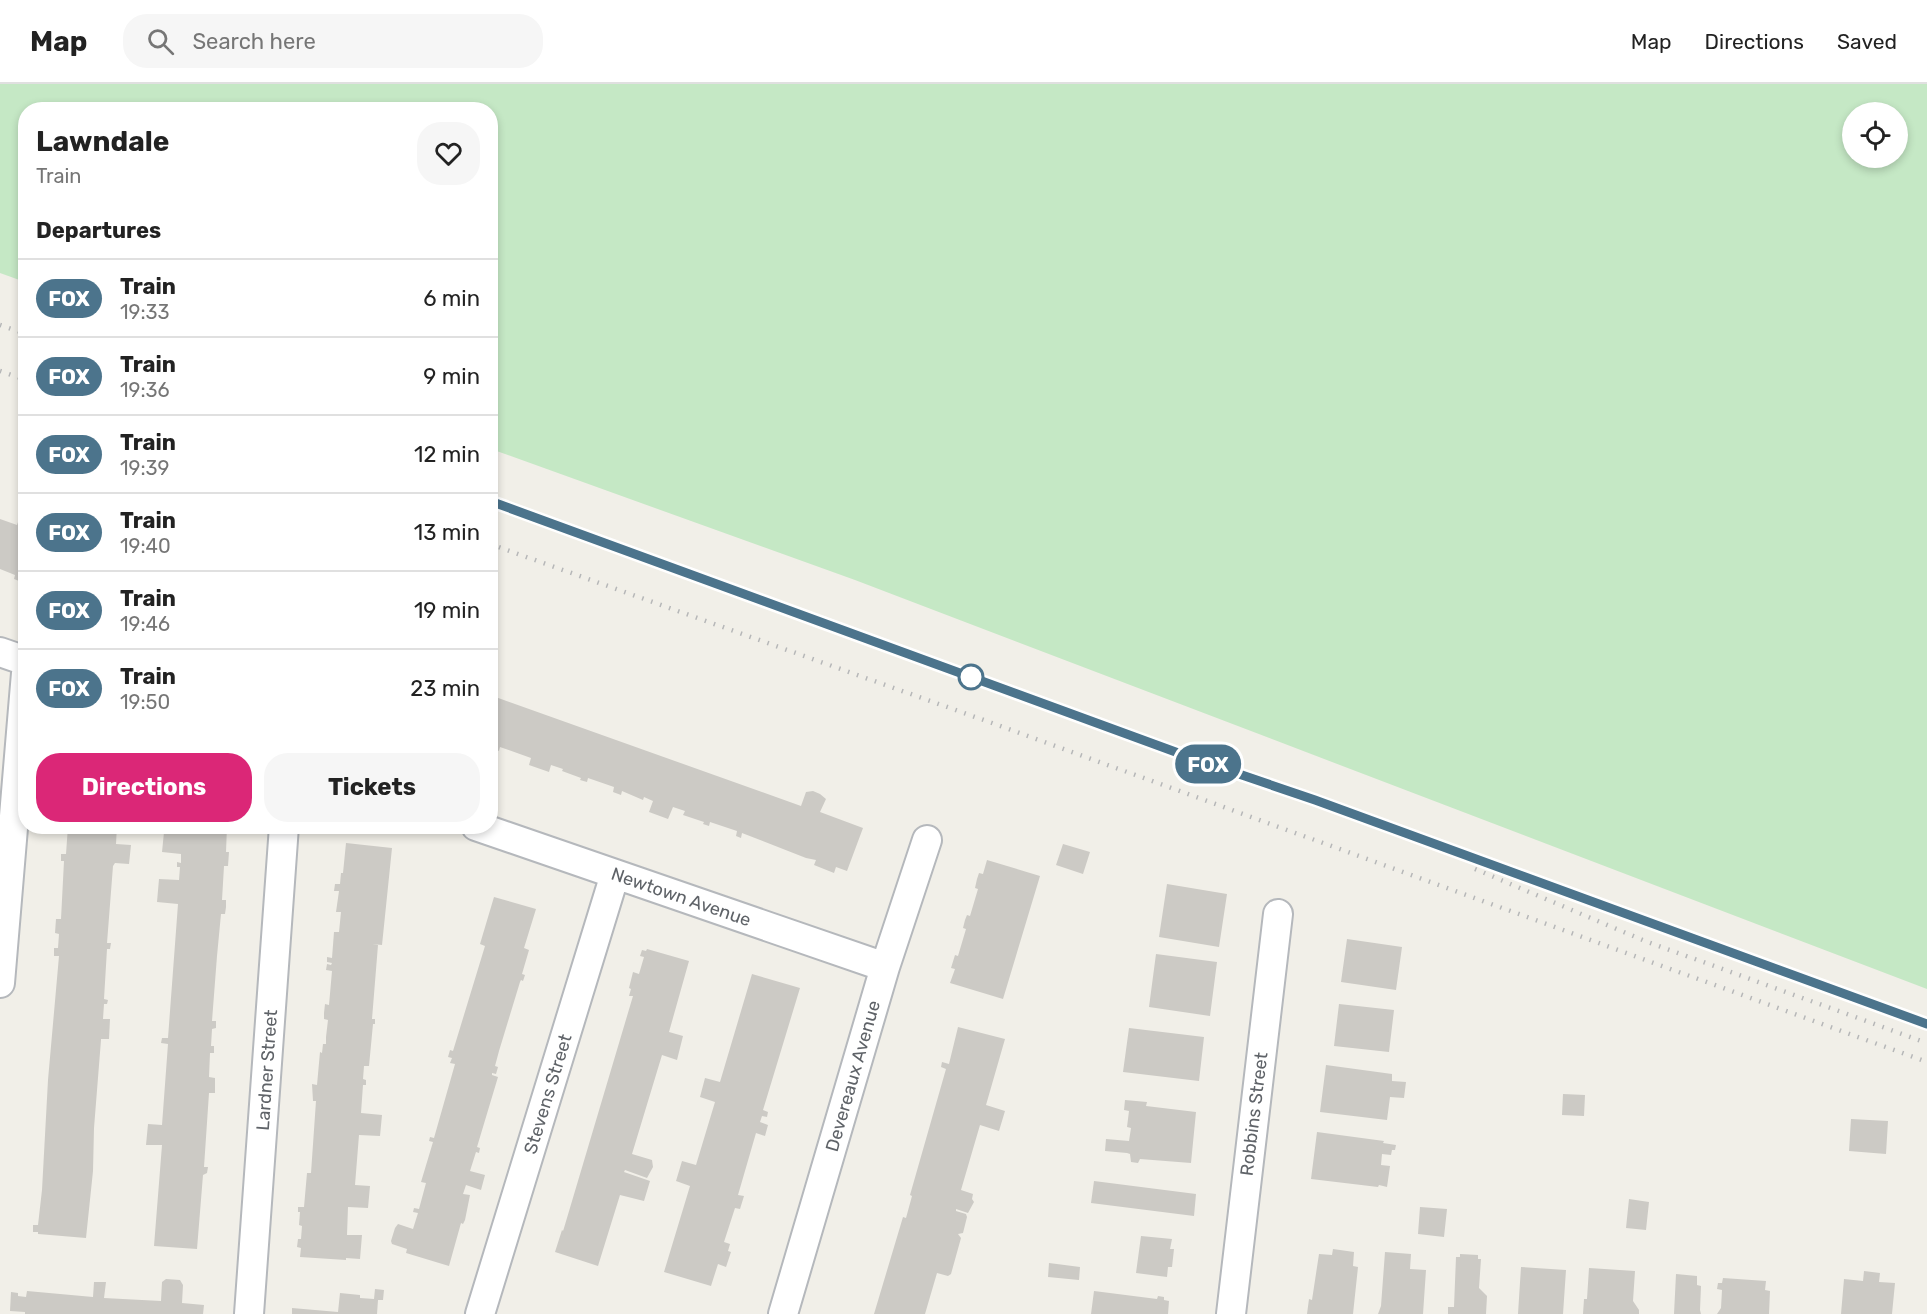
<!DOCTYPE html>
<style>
body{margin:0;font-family:Rubik,sans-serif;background:#f6f6f6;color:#222;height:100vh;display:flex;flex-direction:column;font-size:22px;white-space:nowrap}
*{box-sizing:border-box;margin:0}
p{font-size:20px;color:#767676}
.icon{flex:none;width:33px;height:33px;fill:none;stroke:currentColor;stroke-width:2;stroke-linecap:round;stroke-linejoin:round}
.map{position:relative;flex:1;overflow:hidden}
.side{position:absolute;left:18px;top:18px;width:480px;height:732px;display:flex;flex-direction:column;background:#fff;border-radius:24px;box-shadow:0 3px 9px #0003}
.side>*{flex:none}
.badge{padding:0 12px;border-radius:20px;font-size:21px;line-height:39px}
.fabs{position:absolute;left:1842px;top:18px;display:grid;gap:12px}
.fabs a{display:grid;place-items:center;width:66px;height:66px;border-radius:50%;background:#fff;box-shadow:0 3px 9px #0003;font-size:30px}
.map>.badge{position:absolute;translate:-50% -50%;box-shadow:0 0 0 3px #fff}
h2{padding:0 18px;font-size:22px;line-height:54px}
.round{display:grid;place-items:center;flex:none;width:63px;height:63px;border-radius:24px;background:#f6f6f6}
.summary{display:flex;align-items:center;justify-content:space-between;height:102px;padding:0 18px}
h1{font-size:28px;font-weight:700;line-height:45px}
.button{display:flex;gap:12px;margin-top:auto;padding:12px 18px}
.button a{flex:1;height:69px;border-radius:24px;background:#db2777;color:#fff;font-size:24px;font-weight:700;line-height:69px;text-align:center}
.button a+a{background:#f6f6f6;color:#222}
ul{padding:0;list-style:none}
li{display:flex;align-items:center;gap:18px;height:78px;padding:0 18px;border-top:2px solid #e0e0e0}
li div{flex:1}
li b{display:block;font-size:22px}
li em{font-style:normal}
li .badge{min-width:66px;font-weight:700;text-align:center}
header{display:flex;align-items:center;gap:36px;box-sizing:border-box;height:84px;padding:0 30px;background:#fff;border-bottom:2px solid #e0e0e0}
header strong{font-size:28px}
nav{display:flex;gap:33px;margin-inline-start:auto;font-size:21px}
.search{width:420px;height:54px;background:#f6f6f6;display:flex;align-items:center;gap:15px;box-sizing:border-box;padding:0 21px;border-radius:24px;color:#767676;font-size:22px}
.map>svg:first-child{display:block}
</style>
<header>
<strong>Map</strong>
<div class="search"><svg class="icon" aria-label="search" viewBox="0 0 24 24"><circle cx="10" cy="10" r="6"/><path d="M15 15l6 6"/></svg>Search here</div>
<nav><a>Map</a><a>Directions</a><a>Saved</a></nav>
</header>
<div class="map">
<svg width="1927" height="1230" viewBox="0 0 1927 1230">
<rect width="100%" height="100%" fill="#f1efe8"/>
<path fill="#c5e8c5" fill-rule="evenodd" d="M 0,0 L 1927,0 L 1927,905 L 855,496 L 491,365 L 490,26 L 26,26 L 25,198 L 0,189 ZM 1852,28 L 1898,28 L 1898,74 L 1852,74 Z"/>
<path fill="#cccac5" d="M 22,427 L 26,428 L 26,494 L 20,492 L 19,497 L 14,495 L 15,491 L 0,485 L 0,435 L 17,441 Z
M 490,611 L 801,722 L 806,708 L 813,707 L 820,710 L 826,715 L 820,728 L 863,744 L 847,787 L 836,783 L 834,789 L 814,781 L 816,776 L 806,774 L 742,749 L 741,754 L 736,752 L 737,747 L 710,738 L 709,742 L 703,740 L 704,738 L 683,731 L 685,727 L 673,723 L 668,735 L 649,728 L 653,717 L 644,713 L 643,716 L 622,707 L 621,711 L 613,708 L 614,703 L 588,694 L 587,698 L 580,696 L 581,694 L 562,687 L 563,685 L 551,681 L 549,688 L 529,681 L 531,674 L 500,663 L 499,667 L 491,664 L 493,660 L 490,659 Z
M 68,742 L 117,742 L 116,760 L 131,761 L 129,780 L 115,779 L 113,782 L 107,859 L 111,859 L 110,865 L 107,865 L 104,915 L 108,916 L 107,920 L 104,920 L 103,935 L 110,935 L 109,955 L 101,955 L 101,956 L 94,1044 L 93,1087 L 86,1154 L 38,1150 L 38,1148 L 33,1148 L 33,1141 L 38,1141 L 42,1106 L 48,996 L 59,872 L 54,872 L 54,864 L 58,864 L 59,850 L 55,849 L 56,835 L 61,835 L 64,777 L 61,777 L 61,770 L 66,770 Z
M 182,742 L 227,742 L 226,768 L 229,768 L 228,782 L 224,782 L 222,816 L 226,816 L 226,823 L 225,830 L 221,830 L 217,872 L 212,937 L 216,937 L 216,944 L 212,945 L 211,962 L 214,962 L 214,969 L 210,969 L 209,993 L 215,994 L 215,1009 L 209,1009 L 204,1083 L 208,1083 L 207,1089 L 203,1091 L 197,1165 L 154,1162 L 162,1061 L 146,1061 L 148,1040 L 162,1041 L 168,960 L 161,959 L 162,954 L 168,954 L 178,820 L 157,818 L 159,795 L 179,796 L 180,783 L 177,783 L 177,778 L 181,779 L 181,770 L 162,768 L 164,748 L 181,749 Z
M 346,759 L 392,764 L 382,861 L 372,860 L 378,861 L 372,935 L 375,935 L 375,940 L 373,940 L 369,982 L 364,982 L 363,995 L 366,996 L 366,1001 L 363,1001 L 361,1029 L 382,1031 L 380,1052 L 359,1051 L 355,1101 L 370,1102 L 368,1124 L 348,1123 L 347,1151 L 362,1151 L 360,1175 L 346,1174 L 346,1176 L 300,1173 L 301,1164 L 297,1163 L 298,1155 L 301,1155 L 302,1142 L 299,1141 L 300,1128 L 298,1128 L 298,1123 L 304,1123 L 307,1089 L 311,1089 L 316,1017 L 313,1017 L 312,1000 L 317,1001 L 320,968 L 322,969 L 323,960 L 326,960 L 326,953 L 328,936 L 324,935 L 324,929 L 325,920 L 329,921 L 332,887 L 326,886 L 327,880 L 331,881 L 332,879 L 327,878 L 327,873 L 332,874 L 334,848 L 339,848 L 341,828 L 336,828 L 339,807 L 334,807 L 335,800 L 340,800 L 341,789 L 343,789 Z
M 1063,760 L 1090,768 L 1083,790 L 1056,781 Z
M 987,776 L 1040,792 L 1003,915 L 950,899 L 955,885 L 951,884 L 955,871 L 958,872 L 966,845 L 963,844 L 965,836 L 967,831 L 970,832 L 978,805 L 975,804 L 977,795 L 979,789 L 983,790 Z
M 1167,800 L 1227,810 L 1219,863 L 1159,853 Z
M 494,813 L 536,825 L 524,864 L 529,866 L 522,890 L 525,891 L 523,897 L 521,896 L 520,898 L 499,967 L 495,982 L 498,983 L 496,990 L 492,989 L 492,991 L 498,993 L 477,1063 L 480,1064 L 479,1069 L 476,1068 L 470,1087 L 485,1091 L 481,1106 L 466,1101 L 463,1110 L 470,1111 L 465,1136 L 463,1140 L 461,1139 L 449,1182 L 406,1169 L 407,1165 L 392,1160 L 391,1157 L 395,1144 L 398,1140 L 413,1145 L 418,1129 L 413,1128 L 414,1124 L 419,1125 L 426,1099 L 421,1098 L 433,1058 L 429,1057 L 430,1053 L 434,1054 L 455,980 L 450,979 L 452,974 L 448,973 L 450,966 L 453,967 L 485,862 L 480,860 Z
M 1347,855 L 1402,863 L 1396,906 L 1341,898 Z
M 647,865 L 689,877 L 669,948 L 683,952 L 677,976 L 662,971 L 632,1070 L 652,1076 L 653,1083 L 647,1094 L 625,1086 L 624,1088 L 650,1097 L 644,1117 L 620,1111 L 598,1182 L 555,1168 L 562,1146 L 563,1147 L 564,1144 L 633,912 L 629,912 L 631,905 L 629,904 L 633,888 L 639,890 L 644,873 L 640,872 L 642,866 L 646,867 Z
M 1156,870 L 1217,878 L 1210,932 L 1149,923 Z
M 752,890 L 800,904 L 763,1026 L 768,1028 L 767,1033 L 762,1032 L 760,1038 L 768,1041 L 765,1052 L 756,1049 L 738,1111 L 744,1112 L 740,1125 L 735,1124 L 724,1158 L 730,1160 L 728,1167 L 731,1168 L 726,1183 L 718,1180 L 711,1202 L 664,1188 L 690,1102 L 676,1097 L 682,1077 L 696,1081 L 715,1018 L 700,1013 L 705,994 L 720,998 Z
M 1339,920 L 1394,926 L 1389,968 L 1334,962 Z
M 958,943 L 1005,955 L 986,1021 L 1005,1027 L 999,1047 L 980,1041 L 961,1106 L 973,1110 L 972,1115 L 974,1118 L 968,1129 L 956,1125 L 956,1127 L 966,1130 L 967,1133 L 963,1149 L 958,1150 L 961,1154 L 951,1190 L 948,1192 L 937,1189 L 925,1230 L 874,1230 L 903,1133 L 906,1134 L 912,1112 L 910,1111 L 946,985 L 941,983 L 942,978 L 949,980 Z
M 1129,944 L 1204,953 L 1199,997 L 1123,988 Z
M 1326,981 L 1392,990 L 1392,997 L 1406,998 L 1404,1014 L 1390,1013 L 1387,1036 L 1320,1028 Z
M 1563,1010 L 1585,1011 L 1584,1032 L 1562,1031 Z
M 1125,1016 L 1147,1018 L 1146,1022 L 1196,1028 L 1191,1079 L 1140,1075 L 1138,1079 L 1131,1078 L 1130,1070 L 1127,1069 L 1105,1067 L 1106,1055 L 1129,1057 L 1131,1044 L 1127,1043 L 1129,1027 L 1124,1026 Z
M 1851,1035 L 1888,1037 L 1886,1070 L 1849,1067 Z
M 1317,1048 L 1384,1057 L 1383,1059 L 1396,1061 L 1395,1066 L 1392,1066 L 1391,1071 L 1382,1070 L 1381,1081 L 1390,1082 L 1387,1103 L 1379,1101 L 1378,1103 L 1311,1095 Z
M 1094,1097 L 1196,1110 L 1194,1132 L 1091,1119 Z
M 1629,1115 L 1649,1118 L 1646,1146 L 1626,1144 Z
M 1420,1123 L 1447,1125 L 1444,1153 L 1418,1150 Z
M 1141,1152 L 1172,1155 L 1170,1165 L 1174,1165 L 1172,1183 L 1168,1183 L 1167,1193 L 1136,1189 Z
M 1333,1165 L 1354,1168 L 1353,1182 L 1358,1183 L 1353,1230 L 1307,1230 L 1309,1215 L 1312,1216 L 1319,1170 L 1332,1171 Z
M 1385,1168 L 1411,1170 L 1410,1185 L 1426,1186 L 1423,1230 L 1378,1230 L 1381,1222 Z
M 1460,1170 L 1478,1171 L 1478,1175 L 1481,1175 L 1479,1204 L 1487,1212 L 1486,1230 L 1448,1230 L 1448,1223 L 1454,1223 L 1456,1173 L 1460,1173 Z
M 1049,1179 L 1080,1183 L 1079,1196 L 1048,1193 Z
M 1521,1183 L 1566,1186 L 1563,1230 L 1518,1230 Z
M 1589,1184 L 1635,1187 L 1633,1217 L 1639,1226 L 1639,1230 L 1583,1230 L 1584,1215 L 1587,1215 Z
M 1864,1187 L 1880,1189 L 1879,1198 L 1895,1199 L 1892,1230 L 1841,1230 L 1844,1195 L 1863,1197 Z
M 1676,1190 L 1697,1192 L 1697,1201 L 1701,1202 L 1700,1226 L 1701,1230 L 1674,1230 Z
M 1723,1194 L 1766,1197 L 1765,1206 L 1770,1207 L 1769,1230 L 1717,1230 L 1721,1224 L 1722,1206 L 1717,1205 L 1718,1199 L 1722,1199 Z
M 166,1195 L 180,1196 L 183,1201 L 182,1219 L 204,1221 L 203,1230 L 25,1230 L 25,1228 L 10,1227 L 11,1208 L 18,1209 L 18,1212 L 26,1213 L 27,1207 L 93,1213 L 94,1198 L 106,1198 L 104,1214 L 161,1217 L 162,1198 Z
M 375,1205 L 384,1206 L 383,1216 L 378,1216 L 377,1230 L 292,1230 L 292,1224 L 338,1228 L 340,1209 L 360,1211 L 360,1214 L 374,1215 Z
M 1094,1207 L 1157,1215 L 1158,1212 L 1164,1213 L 1164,1216 L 1169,1217 L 1168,1230 L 1091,1230 Z"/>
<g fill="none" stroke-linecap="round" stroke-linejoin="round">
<g stroke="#b5b8bc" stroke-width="32">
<path id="minor" d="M 0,568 L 26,577
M 476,742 L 885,883
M 0,899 L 26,589
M 249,1230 L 284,742
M 480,1230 L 615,790
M 783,1230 L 885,883 L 927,756
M 1231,1230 L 1278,830"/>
</g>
<use href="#minor" stroke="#fff" stroke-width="28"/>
<path stroke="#b6b7b8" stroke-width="4.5" stroke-dasharray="1.5 8" stroke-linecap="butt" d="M 0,241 L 26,250
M 0,287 L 26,296
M 490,417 L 1192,674 L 1315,716 L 1927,940
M 490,460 L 992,639 L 1927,978
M 1475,785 L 1645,857 L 1927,959"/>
</g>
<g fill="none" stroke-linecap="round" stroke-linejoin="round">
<g stroke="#fff" stroke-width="14">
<path id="line" d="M 490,417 L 1192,674 L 1315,716 L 1927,940"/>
</g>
<use href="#line" stroke="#4c748c" stroke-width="9"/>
</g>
<circle fill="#fff" stroke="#4c748c" stroke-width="3" cx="971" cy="593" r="12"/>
<g text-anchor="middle" stroke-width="5" stroke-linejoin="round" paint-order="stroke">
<g font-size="18" fill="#5f6368" stroke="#fff">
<text transform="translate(681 813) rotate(19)" y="6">Newtown Avenue</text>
<text transform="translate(267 986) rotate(-86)" y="6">Lardner Street</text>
<text transform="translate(853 992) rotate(-74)" y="6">Devereaux Avenue</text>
<text transform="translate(548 1010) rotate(-73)" y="6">Stevens Street</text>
<text transform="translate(1254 1030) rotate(-83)" y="6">Robbins Street</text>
</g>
</g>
</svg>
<div class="fabs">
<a><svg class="icon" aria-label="locate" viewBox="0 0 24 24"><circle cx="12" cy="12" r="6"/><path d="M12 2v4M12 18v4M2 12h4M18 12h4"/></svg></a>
</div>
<b class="badge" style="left:1208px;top:680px;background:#4c748c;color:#fff">FOX</b>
<section class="side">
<div class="summary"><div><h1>Lawndale</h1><p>Train</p></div><a class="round"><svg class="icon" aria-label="heart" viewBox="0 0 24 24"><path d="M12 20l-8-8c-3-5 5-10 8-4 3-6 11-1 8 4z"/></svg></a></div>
<h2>Departures</h2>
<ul>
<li><span class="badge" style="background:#4c748c;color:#fff">FOX</span><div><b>Train</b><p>19:33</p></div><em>6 min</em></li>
<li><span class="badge" style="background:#4c748c;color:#fff">FOX</span><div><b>Train</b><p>19:36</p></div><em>9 min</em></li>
<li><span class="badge" style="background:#4c748c;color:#fff">FOX</span><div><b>Train</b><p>19:39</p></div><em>12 min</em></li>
<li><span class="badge" style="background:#4c748c;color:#fff">FOX</span><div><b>Train</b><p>19:40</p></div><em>13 min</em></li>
<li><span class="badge" style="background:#4c748c;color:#fff">FOX</span><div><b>Train</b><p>19:46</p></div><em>19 min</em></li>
<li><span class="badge" style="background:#4c748c;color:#fff">FOX</span><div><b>Train</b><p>19:50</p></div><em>23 min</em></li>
</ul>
<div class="button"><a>Directions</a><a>Tickets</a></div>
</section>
</div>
